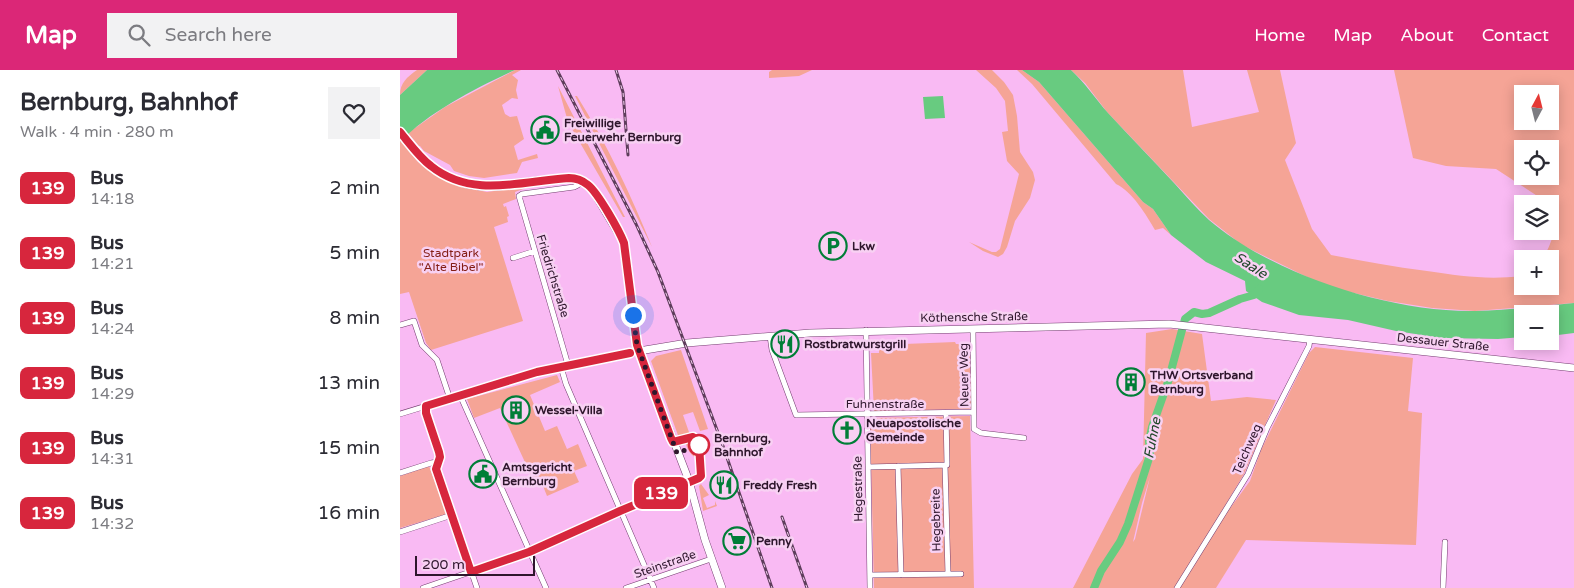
<!DOCTYPE html>
<meta charset="utf-8">
<style>
body{margin:0;font-family:"Varela Round",sans-serif;background:#f2f2f3;color:#2b2b33;height:100vh;display:flex;flex-direction:column;font-size:19px;white-space:nowrap}
*{box-sizing:border-box;margin:0}
p{font-size:16px;color:#7c7c81}
.icon{flex:none;width:28px;height:28px;fill:none;stroke:currentColor;stroke-width:2;stroke-linecap:round;stroke-linejoin:round}
.map{position:relative;flex:1;overflow:hidden}
.panel{display:flex;flex-direction:column;background:#fff;width:400px}
.panel>*{flex:none}
.badge{padding:0 10px;border-radius:8px;font-size:18px;line-height:32px}
.needle{width:32px;rotate:7deg}
.controls{position:absolute;left:1114px;top:15px;display:grid;gap:10px}
.controls a{display:grid;place-items:center;width:45px;height:45px;border-radius:0px;background:#fff;box-shadow:0 2px 12px #0003;font-size:25px}
.scale{position:absolute;left:15px;bottom:12px;width:120px;box-sizing:border-box;padding-left:5px;border:2px solid #2e162c;border-top:0;font-size:14px;line-height:18px;white-space:nowrap;color:#2e162c;-webkit-text-stroke:4px #f8d1f3;paint-order:stroke}
.you{position:absolute;width:25px;height:25px;margin:-12px;border:4px solid #fff;border-radius:50%;background:#1a73e8;box-shadow:0 0 0 8px #1a73e833}
.map>.badge{position:absolute;translate:-50% -50%;box-shadow:0 0 0 2px #fff}
.round{display:grid;place-items:center;flex:none;width:52px;height:52px;border-radius:0px;background:#f2f2f3}
.summary{display:flex;align-items:center;justify-content:space-between;height:85px;padding:0 20px}
h1{font-size:24px;font-weight:700;line-height:38px}
ul{padding:0;list-style:none}
li{display:flex;align-items:center;gap:15px;height:65px;padding:0 20px}
li div{flex:1}
li b{display:block;font-size:19px}
li em{font-style:normal}
li .badge{min-width:55px;font-weight:700;text-align:center}
header{display:flex;align-items:center;gap:30px;box-sizing:border-box;height:70px;padding:0 25px;background:#db2777;color:#fff}
header strong{font-size:24px}
nav{display:flex;gap:28px;margin-inline-start:auto;font-size:18px}
.search{width:350px;height:45px;background:#f2f2f3;display:flex;align-items:center;gap:12px;box-sizing:border-box;padding:0 18px;border-radius:0px;color:#7c7c81;font-size:19px}
main{display:flex;flex:1;min-height:0}
.map>svg:first-child{display:block}
</style>
<header>
<strong>Map</strong>
<div class="search"><svg class="icon" aria-label="search" viewBox="0 0 24 24"><circle cx="10" cy="10" r="6"/><path d="M15 15l6 6"/></svg>Search here</div>
<nav><a>Home</a><a>Map</a><a>About</a><a>Contact</a></nav>
</header>
<main>
<section class="panel">
<div class="summary"><div><h1>Bernburg, Bahnhof</h1><p>Walk · 4 min · 280 m</p></div><a class="round"><svg class="icon" aria-label="heart" viewBox="0 0 24 24"><path d="M12 20l-8-8c-3-5 5-10 8-4 3-6 11-1 8 4z"/></svg></a></div>
<ul>
<li><span class="badge" style="background:#d7263d;color:#fff">139</span><div><b>Bus</b><p>14:18</p></div><em>2 min</em></li>
<li><span class="badge" style="background:#d7263d;color:#fff">139</span><div><b>Bus</b><p>14:21</p></div><em>5 min</em></li>
<li><span class="badge" style="background:#d7263d;color:#fff">139</span><div><b>Bus</b><p>14:24</p></div><em>8 min</em></li>
<li><span class="badge" style="background:#d7263d;color:#fff">139</span><div><b>Bus</b><p>14:29</p></div><em>13 min</em></li>
<li><span class="badge" style="background:#d7263d;color:#fff">139</span><div><b>Bus</b><p>14:31</p></div><em>15 min</em></li>
<li><span class="badge" style="background:#d7263d;color:#fff">139</span><div><b>Bus</b><p>14:32</p></div><em>16 min</em></li>
</ul>
</section>
<div class="map">
<svg width="1174" height="518" viewBox="0 0 1174 518">
<rect width="100%" height="100%" fill="#f9baf3"/>
<path fill="#f5a496" fill-rule="evenodd" d="M 17,0 L 27,0 L 0,25 C 0,13 7,7 17,0 Z
M 115,0 L 121,0 L 112,5 L 118,10 L 116,20 L 118,29 L 112,28 L 102,35 L 105,44 L 110,47 L 117,46 L 124,69 L 114,76 L 118,90 L 137,84 L 138,88 L 122,92 L 117,103 L 84,108 L 69,106 L 54,101 L 50,95 L 24,81 L 20,76 L 19,76 L 8,63 L 45,37 Z
M 372,0 L 412,0 L 399,6 L 369,8 L 369,2 Z
M 576,0 L 592,0 L 604,12 L 613,25 L 617,46 L 620,82 L 633,102 L 635,110 L 630,128 L 615,151 L 607,177 L 603,184 L 598,187 L 583,181 L 569,172 L 592,182 L 596,182 L 600,179 L 619,104 L 607,91 L 602,62 L 608,61 L 605,31 L 596,18 Z
M 617,0 L 622,0 L 639,12 L 743,132 L 753,139 L 771,165 L 763,158 L 755,160 C 747,146 732,121 716,114 L 632,14 Z
M 671,0 L 783,0 L 792,57 L 859,42 L 847,0 L 880,0 L 896,73 L 885,90 L 912,159 L 931,185 C 963,191 995,197 1027,201 C 1061,206 1087,210 1122,206 L 1122,216 L 1150,216 L 1150,189 L 1142,189 C 1150,178 1157,159 1153,146 C 1152,141 1150,139 1150,134 L 1147,134 L 1145,131 L 1096,99 L 1046,96 L 1013,88 L 994,0 L 1174,0 L 1174,233 L 1075,241 L 1032,238 L 988,231 L 941,220 L 911,209 L 842,175 L 809,149 L 707,42 L 685,13 ZM 1122,24 L 1150,24 L 1150,51 L 1122,51 ZM 1122,79 L 1150,79 L 1150,106 L 1122,106 Z
M 158,16 L 225,147 L 223,147 L 168,52 Z
M 175,26 L 177,26 C 207,74 231,125 252,177 Z
M 1,71 L 18,92 L 35,104 L 62,117 L 87,122 L 131,116 L 115,122 L 116,129 L 103,134 L 104,137 L 106,136 L 109,146 L 107,147 L 108,152 L 94,157 L 123,251 L 31,280 L 26,273 L 9,222 L 0,224 L 0,72 Z
M 772,259 L 802,264 L 811,331 L 847,327 L 876,330 L 844,404 L 805,469 L 809,467 L 850,411 L 861,380 L 909,283 L 915,277 L 1013,288 L 1008,341 L 1022,343 L 1016,475 L 846,470 L 816,518 L 673,518 L 732,404 L 743,389 L 746,263 ZM 750,407 L 735,469 L 733,472 L 742,433 Z
M 555,272 L 556,274 L 563,274 L 564,279 L 570,279 L 571,337 L 569,339 L 474,341 L 471,283 L 479,283 L 479,275 Z
M 281,280 L 308,359 L 300,361 L 293,342 L 283,345 L 290,365 L 279,368 L 251,291 L 256,286 Z
M 157,305 L 160,312 L 130,325 L 145,361 L 157,356 L 167,379 L 178,374 L 187,396 L 174,401 L 179,412 L 147,426 L 141,411 L 135,414 L 100,338 L 74,348 L 67,329 Z
M 570,346 L 574,518 L 474,518 L 470,348 Z
M 290,370 L 296,372 L 297,388 C 292,387 287,379 286,374 Z
M 29,396 L 47,444 L 0,458 L 0,406 Z
M 301,414 L 309,425 L 303,428 L 307,438 L 315,435 L 315,431 L 317,436 L 303,441 L 299,416 Z"/>
<path fill="#68cb80" d="M 27,0 L 115,0 C 76,18 29,42 0,72 L 0,25 Z
M 622,0 L 671,0 C 685,13 695,28 708,43 C 730,67 753,90 775,114 C 786,126 797,139 809,150 C 873,205 992,243 1076,241 C 1109,240 1141,236 1174,233 L 1174,263 L 1150,266 L 1150,244 L 1122,244 L 1122,267 L 1098,269 L 1041,268 L 996,261 L 948,250 L 899,245 L 862,232 L 846,221 L 845,211 L 806,192 L 771,165 L 753,139 L 743,132 L 639,12 Z
M 543,26 L 545,48 L 525,49 L 523,27 Z"/>
<g fill="none" stroke-linecap="round" stroke-linejoin="round">
<path stroke="#68cb80" stroke-width="8" d="M 694,518 L 701,501 L 720,472 L 728,454 L 750,385 L 749,371 L 752,357 L 768,312 L 785,249 L 794,242 L 802,244 L 809,243 L 840,229 L 854,225 L 859,219"/>
<g stroke="#743d70" stroke-width="6">
<path id="minor" d="M 113,188 L 135,181
M 0,255 L 14,251 L 22,275 L 37,290 L 50,329
M 573,259 L 574,359 L 581,363 L 624,368
M 466,260 L 470,518
M 370,266 L 372,280 L 396,345 L 574,342
M 168,295 L 119,126 L 122,124 L 174,117 L 178,115 L 181,111
M 161,297 L 166,314 L 254,518
M 60,325 L 146,518
M 26,336 L 26,343 L 39,382 L 40,387 L 36,399 L 77,518
M 0,344 L 137,302 L 239,281
M 545,395 L 548,504
M 498,396 L 501,505
M 468,397 L 547,395 L 546,343
M 0,403 L 31,393 L 37,392
M 0,462 L 52,445
M 470,505 L 561,504
M 23,518 L 129,482 L 289,411
M 226,518 L 311,489
M 777,518 L 848,404 L 867,358 L 909,276 L 910,269
M 1043,518 L 1045,472"/>
</g>
<g stroke="#743d70" stroke-width="8">
<path id="major" d="M 0,62 C 24,91 47,117 88,117 C 104,117 119,113 134,111 C 147,110 160,108 173,108 L 185,113 L 192,119 L 224,173 L 237,275 L 289,411 L 305,470 L 322,518
M 239,281 L 287,273 L 410,263 L 769,254 L 1174,298"/>
</g>
<use href="#minor" stroke="#fff" stroke-width="5"/>
<use href="#major" stroke="#fff" stroke-width="7"/>
<g stroke="#5e3d5b" stroke-width="3">
<path id="rail" d="M 157,0 L 236,154 L 258,202 L 323,376 L 372,518
M 216,0 L 223,22 L 228,85
M 382,447 L 407,518"/>
</g>
<use href="#rail" stroke="#f8d1f3" stroke-width="1" stroke-dasharray="4" stroke-linecap="butt"/>
</g>
<g fill="none" stroke-linecap="round" stroke-linejoin="round">
<g stroke="#fff" stroke-width="11">
<path id="line" d="M 0,62 C 10,74 19,87 31,96 C 72,129 122,111 169,108 C 176,108 182,110 188,115 C 198,123 219,160 224,173 L 237,275 L 271,368 L 273,372 L 293,367 L 299,375 L 301,406 L 299,408 L 220,441 L 129,482 L 71,502 L 36,399 L 40,387 L 39,382 L 26,343 L 26,336 L 137,302 L 230,283"/>
</g>
<use href="#line" stroke="#d7263d" stroke-width="8"/>
<path stroke="#2e162c" stroke-width="5" stroke-dasharray="0 9" d="M 233,245 L 237,275 L 277,383 L 299,375"/>
</g>
<defs>
<g id="civic-ring" transform="scale(1.4375)"><circle r="9.5" fill="#f8d1f3" stroke="#007e37" stroke-width="1.5"/><path d="M-.6-6.5H3V-4.5H.6V-3L4-1V1h2V6H-6V1h2V-1L-.6-3ZM-1.2 2.5V6h2.4V2.5Z" fill="#007e37"/></g>
<g id="parking-ring" transform="scale(1.4375)"><circle r="9.5" fill="#f8d1f3" stroke="#007e37" stroke-width="1.5"/><path d="M-3.5-5.5H1a3.5 3.5 0 0 1 0 7H-1V5.5H-3.5ZM-1-3.4V-.6H.8a1.4 1.4 0 0 0 0-2.8Z" fill="#007e37"/></g>
<g id="restaurant-ring" transform="scale(1.4375)"><circle r="9.5" fill="#f8d1f3" stroke="#007e37" stroke-width="1.5"/><path d="M-5-6h1v4h1v-4h1v4h1v-4h1v5L-1.5 .5V6h-2V.5L-5-1ZM5-6V6H3V1.5H1.5Q1.5-4 5-6Z" fill="#007e37"/></g>
<g id="building-ring" transform="scale(1.4375)"><circle r="9.5" fill="#f8d1f3" stroke="#007e37" stroke-width="1.5"/><path d="M-4-6H4V6H1V3H-1V6H-4ZM-2.5-4.3h1.7v1.8h-1.7ZM.8-4.3h1.7v1.8H.8ZM-2.5-1h1.7V.8h-1.7ZM.8-1h1.7V.8H.8Z" fill="#007e37"/></g>
<g id="church-ring" transform="scale(1.4375)"><circle r="9.5" fill="#f8d1f3" stroke="#007e37" stroke-width="1.5"/><path d="M-1.2-6h2.4v3.5h3.3v2.4h-3.3V6h-2.4V-.1h-3.3v-2.4h3.3Z" fill="#007e37"/></g>
<g id="supermarket-ring" transform="scale(1.4375)"><circle r="9.5" fill="#f8d1f3" stroke="#007e37" stroke-width="1.5"/><path d="M-6-5.5h2.5l.6 2H6L4.5 2H-2.5L-4.4-4H-6ZM-1.5 3.2a1.3 1.3 0 1 0 .1 0ZM3 3.2a1.3 1.3 0 1 0 .1 0Z" fill="#007e37"/></g>
</defs>
<g fill-rule="evenodd">
<use href="#civic-ring" x="145" y="60"/>
<use href="#parking-ring" x="433" y="176"/>
<use href="#restaurant-ring" x="385" y="274"/>
<use href="#building-ring" x="731" y="312"/>
<use href="#building-ring" x="116" y="340"/>
<use href="#church-ring" x="447" y="360"/>
<use href="#civic-ring" x="83" y="404"/>
<use href="#restaurant-ring" x="324" y="415"/>
<use href="#supermarket-ring" x="337" y="471"/>
</g>
<circle fill="#fff" stroke="#d7263d" stroke-width="2.5" cx="299" cy="375" r="10"/>
<g text-anchor="middle" stroke-width="5" stroke-linejoin="round" paint-order="stroke">
<g font-size="12" font-weight="bold" fill="#2e162c" stroke="#f8d1f3" text-anchor="start">
<text x="164" y="57">Freiwillige<tspan x="164" dy="14">Feuerwehr Bernburg</tspan></text>
<text x="452" y="180">Lkw</text>
<text x="404" y="278">Rostbratwurstgrill</text>
<text x="750" y="309">THW Ortsverband<tspan x="750" dy="14">Bernburg</tspan></text>
<text x="135" y="344">Wessel-Villa</text>
<text x="466" y="357">Neuapostolische<tspan x="466" dy="14">Gemeinde</tspan></text>
<text x="102" y="401">Amtsgericht<tspan x="102" dy="14">Bernburg</tspan></text>
<text x="343" y="419">Freddy Fresh</text>
<text x="356" y="475">Penny</text>
</g>
<g font-size="12" fill="#831d14" stroke="#f8d1f3">
<text x="51" y="187">Stadtpark<tspan x="51" dy="14">"Alte Bibel"</tspan></text>
</g>
<g font-size="12" fill="#2e162c" stroke="#f8d1f3">
<text transform="translate(153 206) rotate(73)" y="4">Friedrichstraße</text>
<text transform="translate(574 247) rotate(-1)" y="4">Köthensche Straße</text>
<text transform="translate(1043 272) rotate(6)" y="4">Dessauer Straße</text>
<text transform="translate(564 305) rotate(-91)" y="4">Neuer Weg</text>
<text x="485" y="338">Fuhnenstraße</text>
<text transform="translate(847 379) rotate(-66)" y="4">Teichweg</text>
<text transform="translate(458 419) rotate(-91)" y="4">Hegestraße</text>
<text transform="translate(536 450) rotate(-91)" y="4">Hegebreite</text>
<text transform="translate(265 494) rotate(-19)" y="4">Steinstraße</text>
</g>
<g font-size="12" font-weight="bold" fill="#2e162c" stroke="#f8d1f3" text-anchor="start">
<text x="314" y="372">Bernburg,<tspan x="314" dy="14">Bahnhof</tspan></text>
</g>
<g font-size="14" font-style="italic" fill="#1e4628" stroke="#f8d1f3">
<text transform="translate(851 195) rotate(33)" y="5">Saale</text>
<text transform="translate(752 368) rotate(-79)" y="5">Fuhne</text>
</g>
</g>
</svg>
<div class="controls">
<a><svg class="needle" viewBox="-14 -14 28 28"><path d="M0-13l5 13h-10z" fill="#e53935"/><path d="M0 13l5-13h-10z" fill="#7c7c81"/></svg></a>
<a><svg class="icon" aria-label="locate" viewBox="0 0 24 24"><circle cx="12" cy="12" r="6"/><path d="M12 2v4M12 18v4M2 12h4M18 12h4"/></svg></a>
<a><svg class="icon" aria-label="layers" viewBox="0 0 24 24"><path d="M12 4l9 5-9 5-9-5zM3 14l9 5 9-5"/></svg></a>
<a>+</a>
<a>−</a>
</div>
<div class="scale">200 m</div>
<div class="you" style="left:233px;top:245px"></div>
<b class="badge" style="left:261px;top:423px;background:#d7263d;color:#fff">139</b>
</div>
</main>
